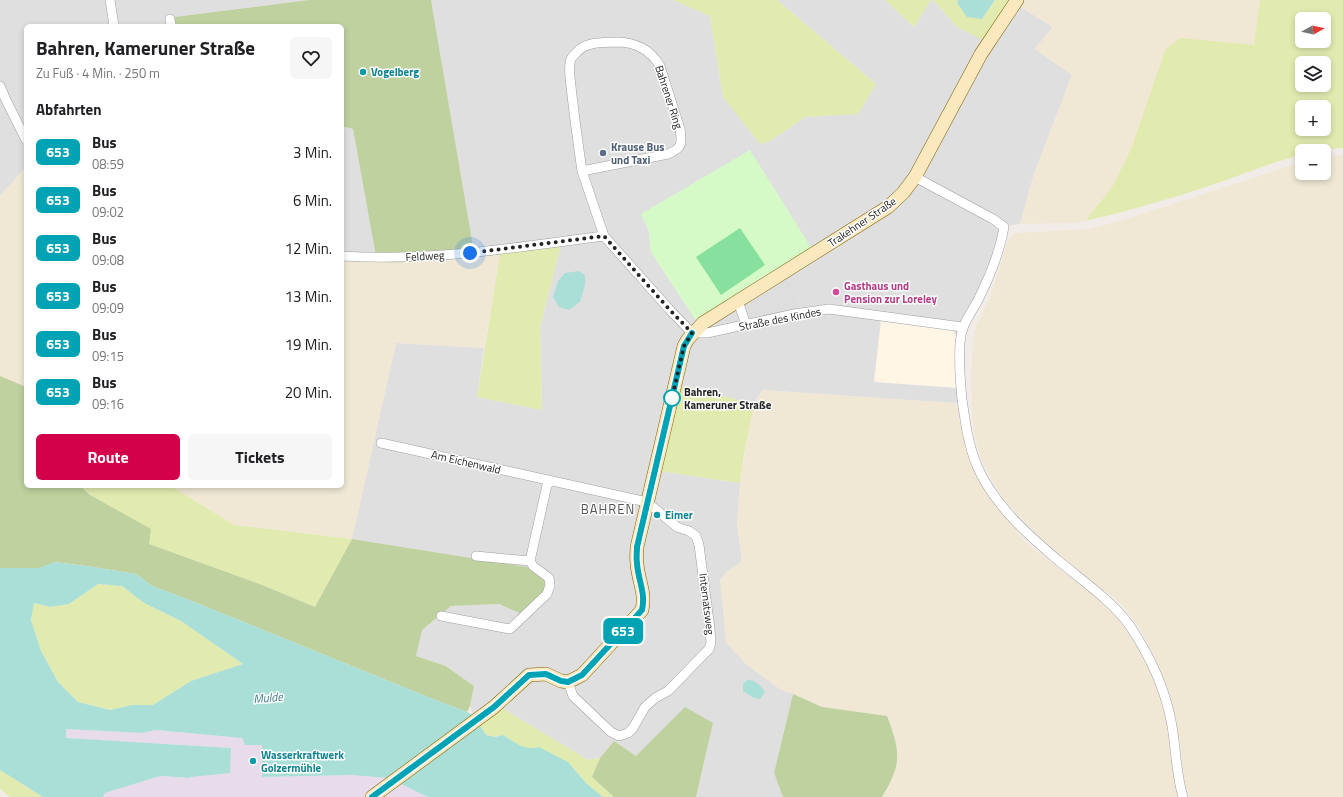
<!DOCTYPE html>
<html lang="de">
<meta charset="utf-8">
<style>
body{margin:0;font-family:"Titillium Web",sans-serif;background:#f6f6f6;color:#202124;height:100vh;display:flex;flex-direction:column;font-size:15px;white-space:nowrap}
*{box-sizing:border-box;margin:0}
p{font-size:13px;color:#757577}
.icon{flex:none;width:22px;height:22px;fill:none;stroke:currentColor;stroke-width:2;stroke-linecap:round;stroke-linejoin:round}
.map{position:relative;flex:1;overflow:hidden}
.side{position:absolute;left:24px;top:24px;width:320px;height:464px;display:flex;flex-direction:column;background:#fff;border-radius:6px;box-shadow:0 2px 6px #0003}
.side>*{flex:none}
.badge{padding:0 8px;border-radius:6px;font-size:14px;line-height:26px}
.needle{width:26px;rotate:82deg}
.tools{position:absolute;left:1295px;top:12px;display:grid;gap:8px}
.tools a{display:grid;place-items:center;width:36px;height:36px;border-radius:6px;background:#fff;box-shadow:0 2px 6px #0003;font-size:20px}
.you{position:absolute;width:20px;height:20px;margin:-10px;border:3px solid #fff;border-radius:50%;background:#1a73e8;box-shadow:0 0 0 6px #1a73e833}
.map>.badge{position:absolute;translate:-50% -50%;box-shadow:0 0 0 2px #fff}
h2{padding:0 12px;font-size:15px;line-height:36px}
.round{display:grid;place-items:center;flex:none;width:42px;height:42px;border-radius:6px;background:#f6f6f6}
.headline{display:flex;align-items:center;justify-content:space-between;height:68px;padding:0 12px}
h1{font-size:19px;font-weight:700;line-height:30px}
.action{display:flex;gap:8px;margin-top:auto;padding:8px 12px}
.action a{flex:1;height:46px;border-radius:6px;background:#d30149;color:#fff;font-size:16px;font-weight:700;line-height:46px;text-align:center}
.action a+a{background:#f6f6f6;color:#202124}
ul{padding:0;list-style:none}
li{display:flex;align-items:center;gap:12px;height:48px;padding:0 12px}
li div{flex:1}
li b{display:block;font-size:15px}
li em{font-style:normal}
li .badge{min-width:44px;font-weight:700;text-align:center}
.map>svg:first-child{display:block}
</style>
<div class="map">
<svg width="1343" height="797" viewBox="0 0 1343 797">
<rect width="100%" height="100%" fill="#f2ece9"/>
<path fill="#e0dfdf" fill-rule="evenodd" d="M 0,0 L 309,0 L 174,17 L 176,26 L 26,26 L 26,167 L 0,196 Z
M 431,0 L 673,0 L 710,16 L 723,97 L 770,141 L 805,117 L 858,114 L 876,84 L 777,0 L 885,0 L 914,27 L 931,0 L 933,0 L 957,27 L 1019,6 L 1053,27 L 1035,49 L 1072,75 L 1034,174 L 1020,224 L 1001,227 L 994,263 L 962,327 L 963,401 L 953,403 L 762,390 L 754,404 L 680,385 L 659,471 L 740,483 L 737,524 L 742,560 L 740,563 L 726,572 L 726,642 L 746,664 L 780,689 L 793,694 L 774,773 L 783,797 L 696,797 L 713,723 L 636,756 L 614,741 L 600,758 L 588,760 L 502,708 L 473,715 L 470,706 L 474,686 L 447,666 L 416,656 L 422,630 L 451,606 L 499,604 L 522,613 L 533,568 L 352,539 L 396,343 L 484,348 L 477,397 L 542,410 L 540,327 L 561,245 L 475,258 ZM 641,214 L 697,322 L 651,252 L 649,231 Z
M 342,126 L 353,129 L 377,262 L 342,260 Z"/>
<path fill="#e8dbeb" d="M 65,729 L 142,733 L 156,730 L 243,738 L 245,745 L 262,745 L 263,777 L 351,775 L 388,778 L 428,797 L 103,797 L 105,793 L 160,776 L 189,778 L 190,777 L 231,748 L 66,738 Z"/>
<path fill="#fff6e5" d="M 881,320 L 953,330 L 956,336 L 957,388 L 874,382 Z"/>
<path fill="#f0e8d5" d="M 1013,0 L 1260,0 L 1254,45 L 1165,50 L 1131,149 L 1112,187 L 1085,221 L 1073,223 L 1020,224 L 1034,174 L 1072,75 L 1035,49 L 1053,27 L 1019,6 Z
M 1343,155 L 1343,797 L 1190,797 L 1185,784 L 1180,742 L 1168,693 L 1156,660 L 1142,632 L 1124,607 L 1117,600 L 1091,581 L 1039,537 L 1014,511 L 1003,498 L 981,460 L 974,432 L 972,417 L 971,375 L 973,342 L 976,326 L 990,298 L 1008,240 L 1015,233 L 1089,229 L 1129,218 L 1302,162 L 1302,173 L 1324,173 L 1324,157 Z
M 26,167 L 26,387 L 0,376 L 0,196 Z
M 500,254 L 484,348 L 396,343 L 352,539 L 234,525 L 171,486 L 342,486 L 342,260 L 377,262 L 475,258 Z
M 762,390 L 953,403 L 958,406 L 958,415 L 971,461 L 990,497 L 1024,541 L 1099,600 L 1117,617 L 1145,658 L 1162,702 L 1171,746 L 1178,797 L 882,797 L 888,788 L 897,760 L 894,734 L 887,716 L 822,707 L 780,689 L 746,664 L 726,642 L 720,580 L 726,572 L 740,563 L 742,560 L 737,524 L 740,483 L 753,407 Z"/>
<path fill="#e1ebb0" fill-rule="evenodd" d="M 673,0 L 777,0 L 876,84 L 858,114 L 805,117 L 770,141 L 760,144 L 723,97 L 710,16 Z
M 885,0 L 931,0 L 914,27 Z
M 933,0 L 958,0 L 957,3 L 982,19 L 995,0 L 1013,0 L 983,40 L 957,27 Z
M 1260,0 L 1343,0 L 1343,148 L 1302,151 L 1302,155 C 1271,162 1242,175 1212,185 C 1170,199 1128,211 1085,221 L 1112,187 L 1131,149 L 1165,50 L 1180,38 L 1254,45 ZM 1302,19 L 1324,19 L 1324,41 L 1302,41 ZM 1302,63 L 1324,63 L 1324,85 L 1302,85 ZM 1302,107 L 1324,107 L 1324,129 L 1302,129 Z
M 561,245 L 540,327 L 542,410 L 477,397 L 500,254 Z
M 680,385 L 754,404 L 744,454 L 740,483 L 659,471 Z
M 80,486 L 171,486 L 234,525 L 352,539 L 315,607 L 262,585 L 149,544 Z
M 98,584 L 122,586 L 144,603 L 181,621 L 243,664 L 191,681 L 153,705 L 132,705 L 110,710 L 78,702 L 58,682 L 41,651 L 31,620 L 34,603 L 50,607 L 69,604 Z
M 502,708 L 588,760 L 600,758 L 592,777 L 614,797 L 603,797 L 586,783 L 568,762 L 518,745 L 503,735 L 495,737 L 486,735 L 479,725 Z
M 0,770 L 43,797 L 10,797 L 0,789 Z"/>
<path fill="#bed19e" d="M 309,0 L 431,0 L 475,258 L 377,262 L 353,129 L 342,126 L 342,26 L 176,26 L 174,17 Z
M 0,376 L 26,387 L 26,486 L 80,486 L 90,495 L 151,529 L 149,544 L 262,585 L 315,607 L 352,539 L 533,568 L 543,578 L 547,585 L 542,594 L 522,614 L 499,604 L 451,606 L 422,630 L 416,656 L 446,666 L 474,686 L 470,706 L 467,712 L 428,697 L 187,599 L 152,586 L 136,574 L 93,567 L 56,562 L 39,568 L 0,568 Z
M 793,694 L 822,707 L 887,716 C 892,729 898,744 897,759 C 897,770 888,788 882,797 L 783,797 L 774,773 Z
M 685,707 L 713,723 L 696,797 L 614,797 L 592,777 L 600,758 L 614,741 L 636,756 Z"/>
<path fill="#d5fac8" d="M 750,150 L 812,249 L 697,322 L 651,252 L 649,231 L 641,214 Z"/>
<path fill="#88e09f" d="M 740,228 L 765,265 L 721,295 L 696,257 Z"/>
<path fill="#dedede" d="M 788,274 L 799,310 L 746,324 L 738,301 Z"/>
<path fill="#aadfd8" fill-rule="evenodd" d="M 958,0 L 995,0 L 982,19 L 967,17 L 957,3 Z
M 579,271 L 585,275 L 585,285 L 580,302 L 569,310 L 559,307 L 553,297 L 558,281 L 565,273 Z
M 55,562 L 93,567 L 136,574 L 152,586 L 187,599 L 428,697 L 467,712 L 473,715 L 486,735 L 495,737 L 503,735 C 514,742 525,751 539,747 L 568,762 L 586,783 L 603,797 L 428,797 L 388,778 L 351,775 L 262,777 L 262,745 L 245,745 L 242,738 L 156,730 L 142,733 L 66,729 L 66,738 L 231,748 L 230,773 L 190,777 L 190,778 L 160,776 L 105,793 L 103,797 L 43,797 L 0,770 L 0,568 L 39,568 ZM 98,584 L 122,586 L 144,603 L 181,621 L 243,664 L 191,681 L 153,705 L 132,705 L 110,710 L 78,702 L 58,682 L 41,651 L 31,620 L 34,603 L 50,607 L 69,604 Z
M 747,680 C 756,680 760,685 765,692 L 760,699 L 754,698 L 743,691 L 743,684 Z"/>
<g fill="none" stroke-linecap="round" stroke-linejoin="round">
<g stroke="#9f9f9f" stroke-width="10">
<path id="street" d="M 110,0 L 114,26
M 170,19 L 171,26
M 0,86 L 6,100 L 26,140
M 582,171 C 578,143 574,115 571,86 C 570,78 568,67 571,59 C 572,57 575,54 577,52 C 586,41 605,43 617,42 C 635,42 651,50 660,66 L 680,129 C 682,143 683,148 668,154 L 582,171 L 604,236 L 669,309 L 692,333 L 707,333 L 794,314 L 829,309 L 962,327
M 915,177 L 993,219 L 1004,227 C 1000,251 990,276 979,298 C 971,314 961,324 960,343 C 959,361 960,380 962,399 C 965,421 968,444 977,466 C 994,505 1028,535 1060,562 C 1084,582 1112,601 1130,626 C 1150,656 1166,690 1172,726 C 1176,749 1176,774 1183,797
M 342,256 C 430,262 517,247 604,236
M 738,301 L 746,325
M 381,443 L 647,502 L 677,527 L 689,531 L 696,536 L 699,545 L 710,629 L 711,643 L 709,649 L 668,691 L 655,698 L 645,707 L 633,728 L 628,733 L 619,736 L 611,732 L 573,696 L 568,682
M 530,561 L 547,485 L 551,481
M 441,616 L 510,629 L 547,594 L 550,585 L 549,578 L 533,566 L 530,561 L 476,556"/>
</g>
<g stroke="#7c6005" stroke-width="14">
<path id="secondary" d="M 372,797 L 494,707 L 529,675 L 546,674 L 561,681 L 568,682 L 582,675 L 642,610 C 646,592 638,581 637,563 C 636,558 637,552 637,547 L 684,346 L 688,339 L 703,323 L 888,207 L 903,193 L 915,177 L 981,54 L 1017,0"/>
</g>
<use href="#street" stroke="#fff" stroke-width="9"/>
<use href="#secondary" stroke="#fae8bf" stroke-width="13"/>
</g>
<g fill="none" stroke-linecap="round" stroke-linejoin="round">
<g stroke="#fff" stroke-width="9">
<path id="line" d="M 372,797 L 494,707 L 529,675 L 546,674 L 561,681 L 568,682 L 582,675 L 642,610 C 646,592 638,581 637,563 C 636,558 637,552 637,547 L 684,346 L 692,333"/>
</g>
<use href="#line" stroke="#00a3b4" stroke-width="6"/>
<path stroke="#222" stroke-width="4" stroke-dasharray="0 7.2" d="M 470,253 L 604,236 L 669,309 L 692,333 L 684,346 L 672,398"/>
</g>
<g fill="#0f9aa8" stroke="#fff" stroke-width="1.5">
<circle cx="363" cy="72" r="4"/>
<circle cx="657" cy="515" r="4"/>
<circle cx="253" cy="761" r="4"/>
</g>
<circle fill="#5c6f8a" stroke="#fff" stroke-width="1.5" cx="603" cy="153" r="4"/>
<circle fill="#d1479c" stroke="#fff" stroke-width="1.5" cx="836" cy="292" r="4"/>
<circle fill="#fff" stroke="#00a3b4" stroke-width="2" cx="672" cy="398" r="8"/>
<g text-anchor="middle" stroke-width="3" stroke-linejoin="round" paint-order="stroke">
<g font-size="11" font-weight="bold" fill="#0d838f" stroke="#fff" text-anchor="start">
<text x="371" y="76">Vogelberg</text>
<text x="665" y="519">Eimer</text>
<text x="261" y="759">Wasserkraftwerk<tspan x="261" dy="13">Golzermühle</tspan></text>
</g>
<g font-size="11" fill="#222" stroke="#fff">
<text transform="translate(669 97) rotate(72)" y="4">Bahrener Ring</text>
<text transform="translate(862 222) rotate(-34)" y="4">Trakehner Straße</text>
<text transform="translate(425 256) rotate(-3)" y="4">Feldweg</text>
<text transform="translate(780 319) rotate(-11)" y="4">Straße des Kindes</text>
<text transform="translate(466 462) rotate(13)" y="4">Am Eichenwald</text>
<text transform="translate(707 604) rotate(83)" y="4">Internatsweg</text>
</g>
<g font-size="11" font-weight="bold" fill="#4e5e75" stroke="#fff" text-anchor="start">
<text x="611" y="151">Krause Bus<tspan x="611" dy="13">und Taxi</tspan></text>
</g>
<g font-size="11" font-weight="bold" fill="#b23c85" stroke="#fff" text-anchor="start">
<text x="844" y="290">Gasthaus und<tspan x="844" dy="13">Pension zur Loreley</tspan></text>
</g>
<g font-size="11" font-weight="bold" fill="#222" stroke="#fff" text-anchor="start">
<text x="684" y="396">Bahren,<tspan x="684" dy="13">Kameruner Straße</tspan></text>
</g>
<g font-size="12" font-style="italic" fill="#3e7e8a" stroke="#fff">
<text transform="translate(268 698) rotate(-5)" y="4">Mulde</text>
</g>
<g font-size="13" letter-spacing="1" fill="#555" stroke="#fff">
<text x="608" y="514">BAHREN</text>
</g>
</g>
</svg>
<div class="tools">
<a><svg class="needle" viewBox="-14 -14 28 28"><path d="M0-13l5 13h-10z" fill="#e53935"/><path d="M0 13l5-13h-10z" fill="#757577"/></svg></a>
<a><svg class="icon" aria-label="layers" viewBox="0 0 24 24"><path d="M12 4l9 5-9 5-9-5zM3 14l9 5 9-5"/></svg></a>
<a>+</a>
<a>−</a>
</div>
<div class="you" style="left:470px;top:253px"></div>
<b class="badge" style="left:623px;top:631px;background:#00a3b4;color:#fff">653</b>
<section class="side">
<div class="headline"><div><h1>Bahren, Kameruner Straße</h1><p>Zu Fuß · 4 Min. · 250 m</p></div><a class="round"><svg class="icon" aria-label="heart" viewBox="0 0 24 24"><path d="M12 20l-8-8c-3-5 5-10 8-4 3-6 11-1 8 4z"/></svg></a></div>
<h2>Abfahrten</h2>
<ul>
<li><span class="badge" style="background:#00a3b4;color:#fff">653</span><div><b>Bus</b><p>08:59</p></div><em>3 Min.</em></li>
<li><span class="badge" style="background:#00a3b4;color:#fff">653</span><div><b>Bus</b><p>09:02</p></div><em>6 Min.</em></li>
<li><span class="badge" style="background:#00a3b4;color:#fff">653</span><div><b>Bus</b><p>09:08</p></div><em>12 Min.</em></li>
<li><span class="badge" style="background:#00a3b4;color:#fff">653</span><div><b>Bus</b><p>09:09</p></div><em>13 Min.</em></li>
<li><span class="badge" style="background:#00a3b4;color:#fff">653</span><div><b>Bus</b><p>09:15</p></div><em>19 Min.</em></li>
<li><span class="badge" style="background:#00a3b4;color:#fff">653</span><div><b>Bus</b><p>09:16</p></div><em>20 Min.</em></li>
</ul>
<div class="action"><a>Route</a><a>Tickets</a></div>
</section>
</div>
